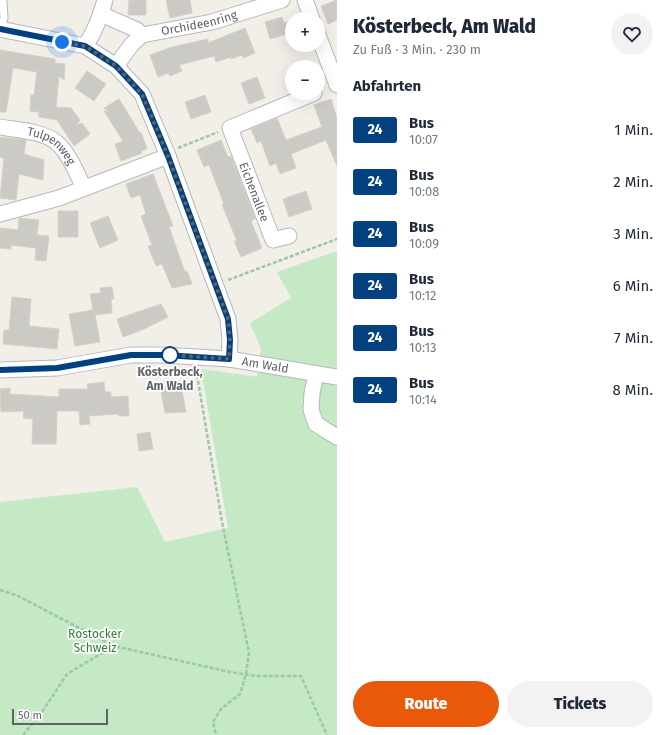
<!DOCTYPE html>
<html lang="de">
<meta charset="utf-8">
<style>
body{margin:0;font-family:"Fira Sans",sans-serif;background:#f2f2f3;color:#1f2937;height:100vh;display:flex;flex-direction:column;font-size:15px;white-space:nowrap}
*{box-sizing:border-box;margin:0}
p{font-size:13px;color:#747a83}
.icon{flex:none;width:22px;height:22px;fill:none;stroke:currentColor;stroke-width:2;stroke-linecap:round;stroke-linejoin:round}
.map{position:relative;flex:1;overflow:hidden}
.drawer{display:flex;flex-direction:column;background:#fff;width:332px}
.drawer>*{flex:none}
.badge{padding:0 8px;border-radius:3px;font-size:14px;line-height:26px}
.buttons{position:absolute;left:285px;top:12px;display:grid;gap:8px}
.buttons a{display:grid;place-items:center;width:40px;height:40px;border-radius:50%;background:#fff;box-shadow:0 4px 16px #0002;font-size:20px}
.scale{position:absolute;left:12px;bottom:10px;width:96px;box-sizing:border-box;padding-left:4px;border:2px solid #5f6368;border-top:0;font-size:11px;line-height:14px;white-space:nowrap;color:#5f6368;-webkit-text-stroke:3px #fff;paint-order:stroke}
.you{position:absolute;width:20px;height:20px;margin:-10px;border:3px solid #fff;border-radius:50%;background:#1a73e8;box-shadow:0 0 0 6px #1a73e833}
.map>.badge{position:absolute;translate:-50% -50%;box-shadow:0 0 0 2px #fff}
h2{padding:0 16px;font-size:15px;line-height:36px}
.round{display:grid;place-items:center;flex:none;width:42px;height:42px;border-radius:21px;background:#f2f2f3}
.overview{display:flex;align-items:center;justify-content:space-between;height:68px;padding:0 16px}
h1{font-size:19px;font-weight:800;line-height:30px}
.action{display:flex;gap:8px;margin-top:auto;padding:8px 16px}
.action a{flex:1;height:46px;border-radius:24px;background:#ea580c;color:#fff;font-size:16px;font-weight:800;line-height:46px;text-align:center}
.action a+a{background:#f2f2f3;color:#1f2937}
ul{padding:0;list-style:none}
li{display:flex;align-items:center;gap:12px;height:52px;padding:0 16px}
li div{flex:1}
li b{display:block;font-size:15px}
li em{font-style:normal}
li .badge{min-width:44px;font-weight:700;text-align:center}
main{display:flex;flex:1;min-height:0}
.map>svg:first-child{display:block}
</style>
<main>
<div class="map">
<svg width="337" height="735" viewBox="0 0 337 735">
<rect width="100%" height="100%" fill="#f1efe8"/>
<path fill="#c5e8c5" d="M 337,251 L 337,735 L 0,735 L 0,502 L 137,487 L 165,542 L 228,528 L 201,369 L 257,377 L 261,348 L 250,323 L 291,298 L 277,272 Z"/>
<path fill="#cccac5" stroke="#d6d1c6" d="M 129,0 L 146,0 L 146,15 L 128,15 Z
M 166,0 L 190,0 L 192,13 L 170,18 Z
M 337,0 L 337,20 L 328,24 L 321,6 Z
M 282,17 L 284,23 L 292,21 L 292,31 L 287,33 L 287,34 L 270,39 L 265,22 Z
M 245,28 L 255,53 L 243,58 L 242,55 L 231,59 L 231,57 L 216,62 L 214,56 L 179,65 L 182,71 L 170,76 L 168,73 L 158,77 L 150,55 L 172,47 L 208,39 L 208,43 Z
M 0,50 L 55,59 L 55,63 L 65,64 L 64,80 L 59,76 L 56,107 L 71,108 L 80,120 L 76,126 L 82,123 L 90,134 L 74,146 L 57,120 L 39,117 L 39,112 L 30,111 L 31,95 L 34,95 L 37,72 L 13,68 L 6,112 L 0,112 Z
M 87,71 L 106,84 L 94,101 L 75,88 Z
M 257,77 L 265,98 L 249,104 L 241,83 Z
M 205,95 L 211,112 L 191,119 L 185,102 Z
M 119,99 L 140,133 L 141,132 L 147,149 L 141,151 L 142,153 L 121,161 L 115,144 L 123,141 L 104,111 L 109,112 L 104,108 Z
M 331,99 L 337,118 L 337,166 L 326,140 L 291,154 L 296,168 L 280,174 L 276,163 L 270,166 L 261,141 L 257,143 L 251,129 L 277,118 L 286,140 L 322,127 L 314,105 Z
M 0,137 L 26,140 L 24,154 L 44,160 L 43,180 L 19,174 L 16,200 L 0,198 L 4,158 L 0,157 Z
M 221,140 L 228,157 L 231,156 L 255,219 L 251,221 L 262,248 L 241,257 L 234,241 L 237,241 L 222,205 L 224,204 L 209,165 L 204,167 L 197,150 Z
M 153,174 L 173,226 L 169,227 L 185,272 L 187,271 L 192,284 L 172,288 L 162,264 L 156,266 L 148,246 L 152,245 L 141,216 L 146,214 L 140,195 L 131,198 L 126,184 Z
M 306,191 L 312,209 L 289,217 L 283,199 Z
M 58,211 L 78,211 L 78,237 L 58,237 Z
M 108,216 L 118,240 L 100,248 L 90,223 Z
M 19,218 L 39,220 L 37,235 L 49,236 L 46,261 L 35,260 L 36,248 L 11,245 L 11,249 L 0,248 L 0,228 L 18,230 Z
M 112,287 L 114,299 L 111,299 L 112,313 L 95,315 L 100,342 L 75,346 L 69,314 L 93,310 L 90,294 L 101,293 L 100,288 Z
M 12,297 L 31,299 L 29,326 L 59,329 L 57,349 L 3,344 L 4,330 L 9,330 Z
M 161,304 L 168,317 L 144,329 L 123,337 L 117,319 Z
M 180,381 L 186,412 L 165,413 L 160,386 Z
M 104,382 L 105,392 L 111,392 L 111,397 L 128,396 L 129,416 L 118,416 L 118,414 L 89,416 L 90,424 L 80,425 L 79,411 L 57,411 L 56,444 L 32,444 L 33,419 L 23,418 L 24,411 L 1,412 L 0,389 L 10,388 L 10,394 L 59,397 L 59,389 L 88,389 L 87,384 Z
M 150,432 L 153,449 L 139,451 L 137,434 Z"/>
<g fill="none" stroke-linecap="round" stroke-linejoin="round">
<g stroke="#b5b8bc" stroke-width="9">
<path id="service" d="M 1,30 L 4,18 L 3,0"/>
</g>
<g stroke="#b5b8bc" stroke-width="17">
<g id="minor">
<path d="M 305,0 L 312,19"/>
<path d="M 101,14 L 137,30 L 142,35"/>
<path d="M 0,29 L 85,46 L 116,66 L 142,94 L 168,156 L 228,319 L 230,340 L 229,359"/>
<path d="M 318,35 L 337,85"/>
<path d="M 85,46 C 95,32 100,17 105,0"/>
<path id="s1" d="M 116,66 L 132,44 L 142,35 L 212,22 L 282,0"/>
<path id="s2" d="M 0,127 C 17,130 44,131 57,143 C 69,153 77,174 84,188"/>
<path d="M 0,214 L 59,198 L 168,156"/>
<path d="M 289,236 L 273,240 L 230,128 L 314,93"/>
<path id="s3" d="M 0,370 L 57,368 L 131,355 L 163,355 L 229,359 L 337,377"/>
<path d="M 316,374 L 312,393 L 311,410 L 316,424 L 337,437"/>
</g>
</g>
<path stroke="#9cc7a9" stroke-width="2.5" stroke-dasharray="4 2" stroke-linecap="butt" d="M 178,148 L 218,132
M 228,280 L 337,239
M 196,369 L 222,522 L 249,653 L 246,674 L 240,694 L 221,709 L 213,722 L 216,735
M 0,590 L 16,595 L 114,646
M 23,735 L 40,715 L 67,674 L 114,646 L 230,672 L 256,676 L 301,676 L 327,735"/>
<use href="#service" stroke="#fff" stroke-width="7"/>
<use href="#minor" stroke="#fff" stroke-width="15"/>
</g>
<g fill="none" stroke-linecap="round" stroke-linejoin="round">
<g stroke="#fff" stroke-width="9">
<path id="line" d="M 0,29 L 85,46 L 116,66 L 142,94 L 168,156 L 228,319 L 230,340 L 229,359 L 163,355 L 131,355 L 57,368 L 0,370"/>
</g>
<use href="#line" stroke="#024080" stroke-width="6"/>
<path stroke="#5f6368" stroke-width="4" stroke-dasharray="0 7.2" d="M 62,42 L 85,46 L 116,66 L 142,94 L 168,156 L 228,319 L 230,340 L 229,359 L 170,355"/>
</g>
<circle fill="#fff" stroke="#024080" stroke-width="2" cx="170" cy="355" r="8"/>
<g text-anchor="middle" stroke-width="3.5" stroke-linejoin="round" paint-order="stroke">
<g font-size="12" fill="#5f6368" stroke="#fff">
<text dy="4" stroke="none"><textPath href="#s1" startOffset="99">Orchideenring</textPath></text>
<text dy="4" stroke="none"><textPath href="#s2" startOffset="57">Tulpenweg</textPath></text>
<text transform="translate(254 192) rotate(69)" y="4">Eichenallee</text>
<text dy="4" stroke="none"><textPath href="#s3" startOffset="267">Am Wald</textPath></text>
</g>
<g font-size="12" font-weight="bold" fill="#5f6368" stroke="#fff">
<text x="170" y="376">Kösterbeck,<tspan x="170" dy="14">Am Wald</tspan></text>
</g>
<g font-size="12" fill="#348238" stroke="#fff">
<text x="95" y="638">Rostocker<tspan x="95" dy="14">Schweiz</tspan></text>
</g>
</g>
</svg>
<div class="buttons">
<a>+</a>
<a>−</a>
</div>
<div class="scale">50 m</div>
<div class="you" style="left:62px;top:42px"></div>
</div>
<section class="drawer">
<div class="overview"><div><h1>Kösterbeck, Am Wald</h1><p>Zu Fuß · 3 Min. · 230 m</p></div><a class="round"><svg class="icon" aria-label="heart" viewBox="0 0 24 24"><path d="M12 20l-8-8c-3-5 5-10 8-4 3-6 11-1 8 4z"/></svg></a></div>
<h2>Abfahrten</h2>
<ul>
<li><span class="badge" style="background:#024080;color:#fff">24</span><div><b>Bus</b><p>10:07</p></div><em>1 Min.</em></li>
<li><span class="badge" style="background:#024080;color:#fff">24</span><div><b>Bus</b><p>10:08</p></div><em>2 Min.</em></li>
<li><span class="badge" style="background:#024080;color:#fff">24</span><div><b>Bus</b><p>10:09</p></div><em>3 Min.</em></li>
<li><span class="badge" style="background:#024080;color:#fff">24</span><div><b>Bus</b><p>10:12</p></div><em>6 Min.</em></li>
<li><span class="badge" style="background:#024080;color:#fff">24</span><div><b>Bus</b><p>10:13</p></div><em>7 Min.</em></li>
<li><span class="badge" style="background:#024080;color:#fff">24</span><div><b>Bus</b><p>10:14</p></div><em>8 Min.</em></li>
</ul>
<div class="action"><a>Route</a><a>Tickets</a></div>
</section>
</main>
